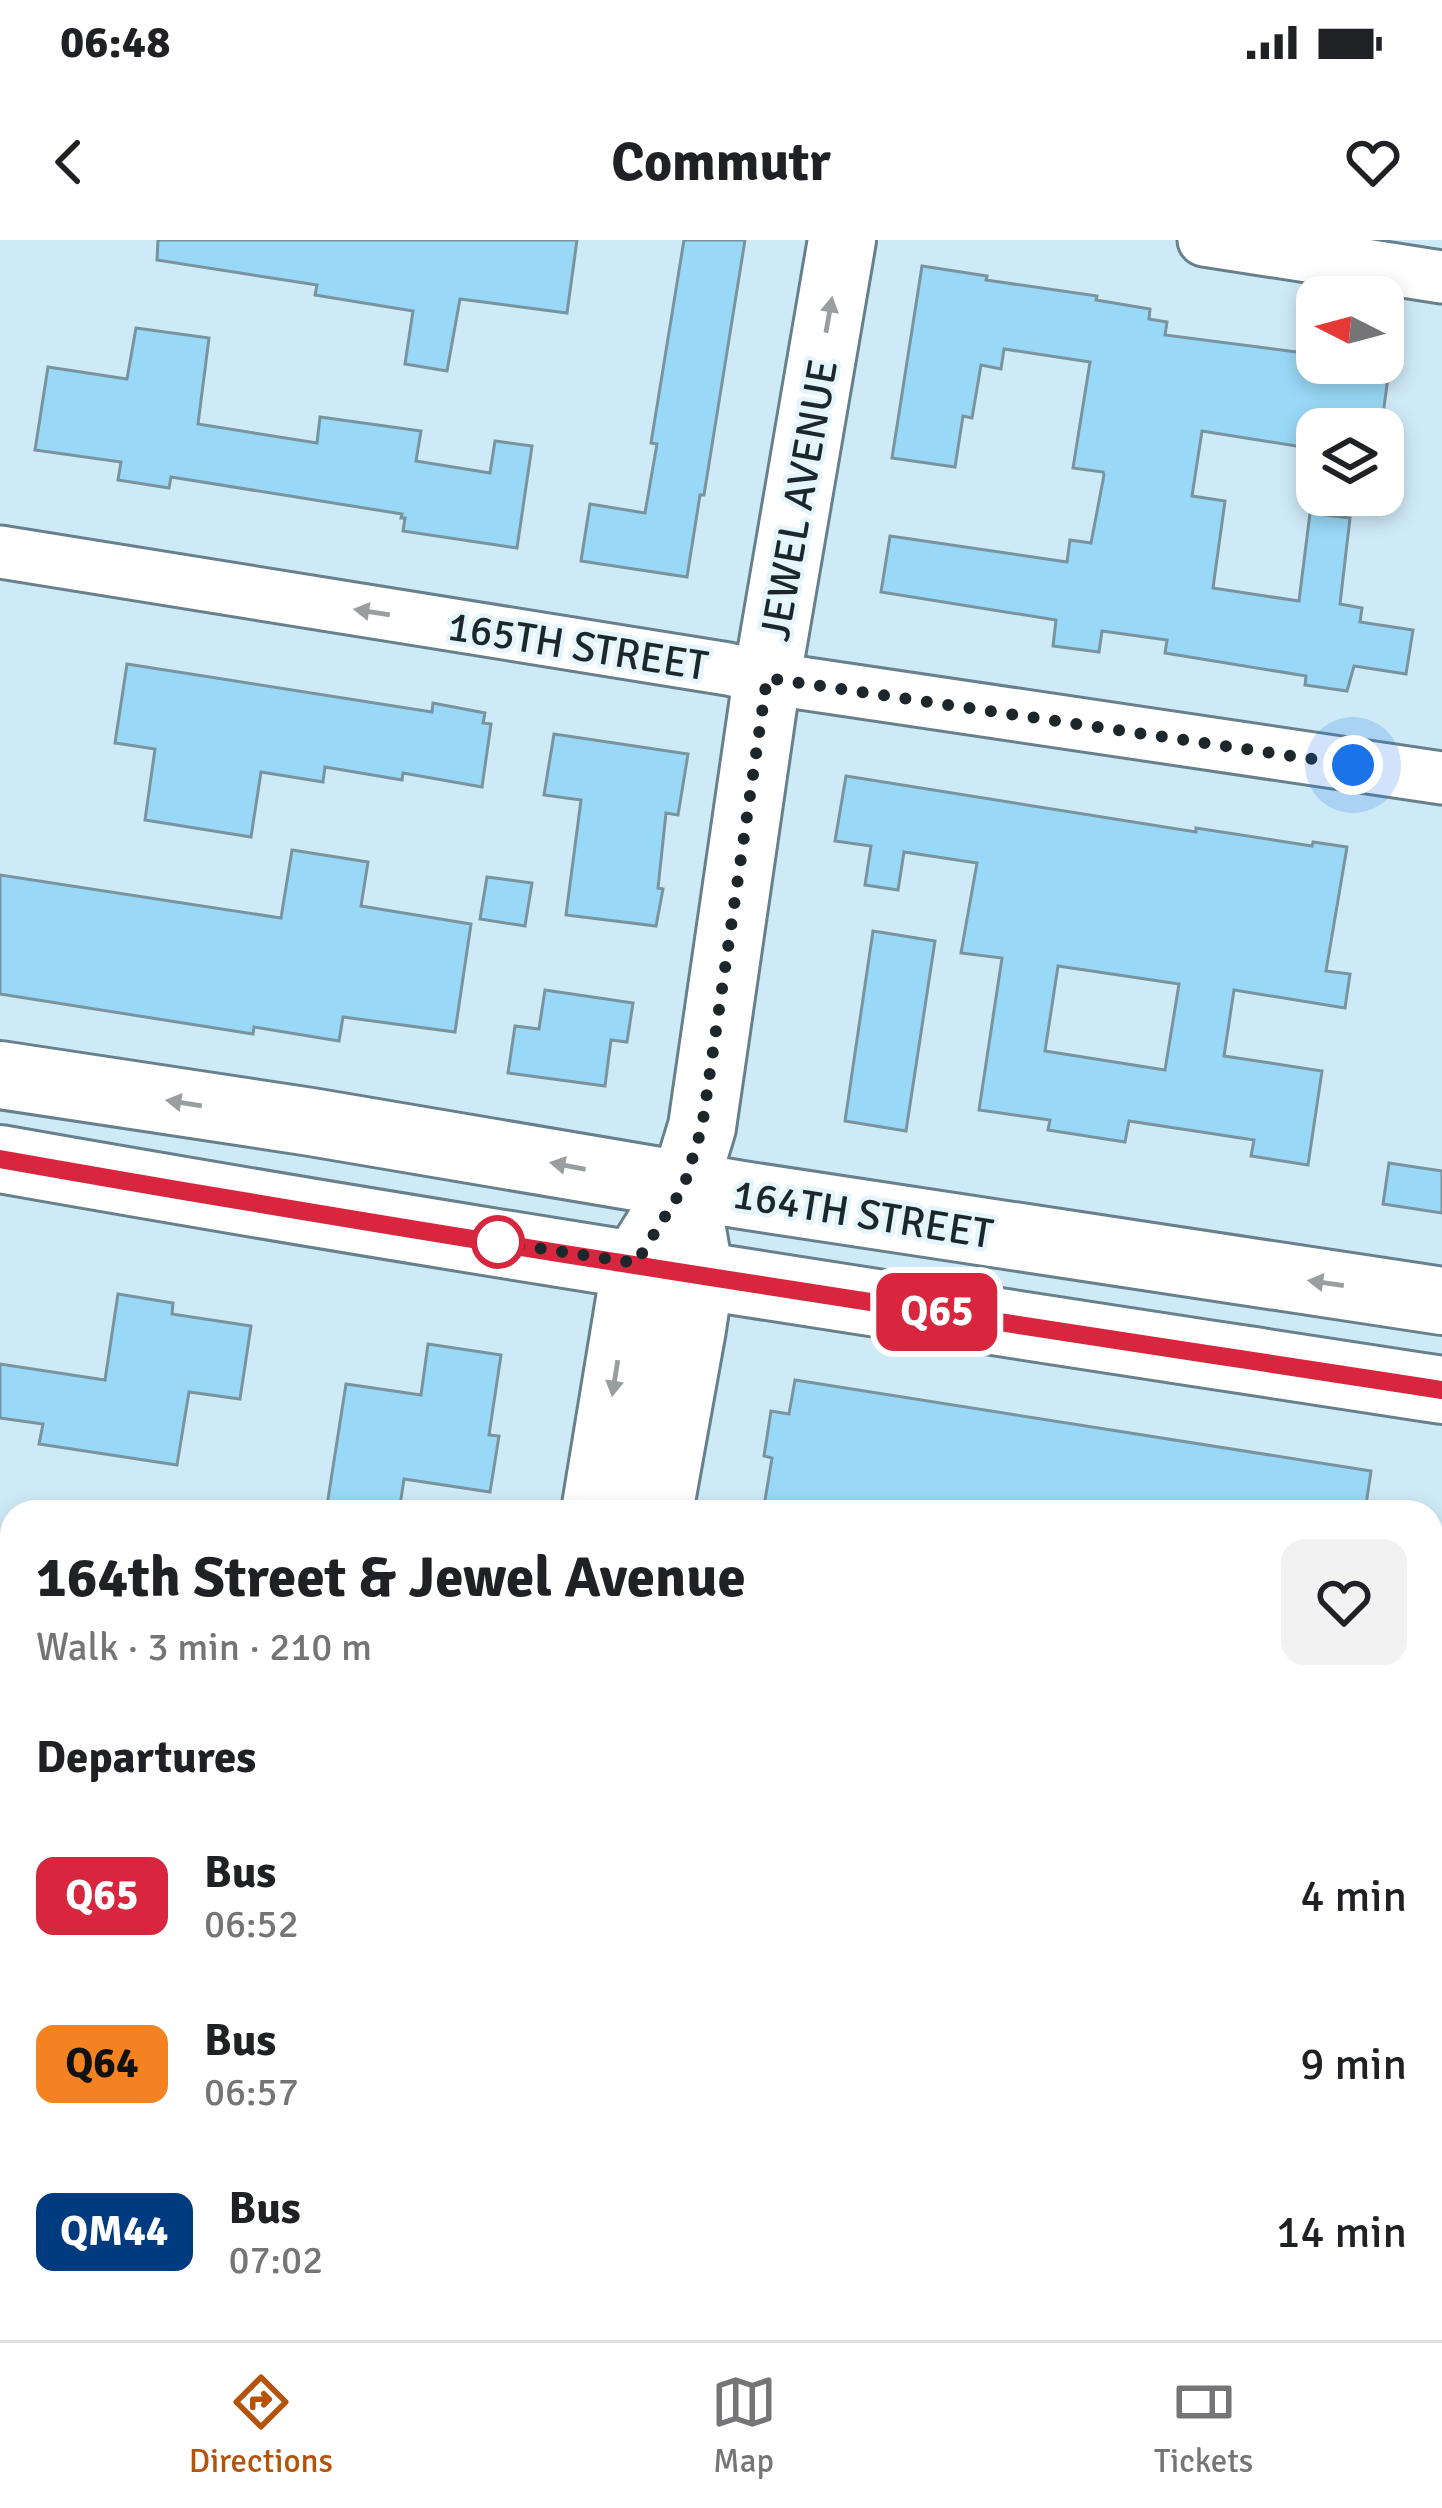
<!DOCTYPE html>
<meta charset="utf-8">
<style>
body{margin:0;font-family:Signika,sans-serif;background:#f2f2f2;color:#202124;height:100vh;display:flex;flex-direction:column;font-size:45px;white-space:nowrap}
*{box-sizing:border-box;margin:0}
p{font-size:39px;color:#757577}
.icon{flex:none;width:66px;height:66px;fill:none;stroke:currentColor;stroke-width:2;stroke-linecap:round;stroke-linejoin:round}
.map{position:relative;flex:1;overflow:hidden}
.panel{position:absolute;left:0px;top:1260px;width:1443px;height:840px;display:flex;flex-direction:column;background:#fff;border-radius:36px 36px 0 0;box-shadow:0 6px 18px #0003}
.panel>*{flex:none}
.badge{padding:0 24px;border-radius:18px;font-size:42px;line-height:78px}
.needle{width:78px;rotate:276deg}
.controls{position:absolute;left:1296px;top:36px;display:grid;gap:24px}
.controls a{display:grid;place-items:center;width:108px;height:108px;border-radius:24px;background:#fff;box-shadow:0 6px 18px #0003;font-size:60px}
.you{position:absolute;width:60px;height:60px;margin:-30px;border:9px solid #fff;border-radius:50%;background:#1a73e8;box-shadow:0 0 0 18px #1a73e833}
.map>.badge{position:absolute;translate:-50% -50%;box-shadow:0 0 0 6px #fff}
h2{padding:0 36px;font-size:45px;line-height:108px}
.round{display:grid;place-items:center;flex:none;width:126px;height:126px;border-radius:24px;background:#f2f2f2}
.summary{display:flex;align-items:center;justify-content:space-between;height:204px;padding:0 36px}
h1{font-size:57px;font-weight:800;line-height:90px}
ul{padding:0;list-style:none}
li{display:flex;align-items:center;gap:36px;height:168px;padding:0 36px}
li div{flex:1}
li b{display:block;font-size:45px}
li em{font-style:normal}
li .badge{min-width:132px;font-weight:700;text-align:center}
.status{display:flex;justify-content:space-between;align-items:center;height:84px;padding:0 60px;background:#fff;direction:ltr}
.status svg{height:33px;fill:currentColor}
header{display:flex;justify-content:space-between;align-items:center;height:156px;padding:0 36px;background:#fff;font-size:54px;font-weight:800}
.dock{display:flex;justify-content:space-around;align-items:center;height:168px;border-top:3px solid #e0e0e0;background:#fff;font-size:33px;color:#757577}
.dock a{display:grid;justify-items:center;gap:6px}
.dock .active{color:#b45309}
.map>svg:first-child{display:block}
</style>
<div class="status"><b>06:48</b><svg viewBox="0 0 49 12"><path d="M0 12V9h3v3zM5 12V6h3v6zM10 12V3h3v9zM15 12V0h3v12zM26 1h20v11H26zM47 4h2v5h-2z"/></svg></div>
<header><svg class="icon" aria-label="back" viewBox="0 0 24 24"><path d="M15 5l-7 7 7 7"/></svg>Commutr<svg class="icon" aria-label="heart" viewBox="0 0 24 24"><path d="M12 20l-8-8c-3-5 5-10 8-4 3-6 11-1 8 4z"/></svg></header>
<div class="map">
<svg width="1442" height="2100" viewBox="0 0 1442 2100">
<rect width="100%" height="100%" fill="#cfeaf7"/>
<path fill="#99d9f7" stroke="#79939f" stroke-width="3" fill-rule="evenodd" d="M 158,0 L 577,0 L 567,73 L 460,59 L 447,131 L 405,124 L 413,71 L 315,55 L 317,45 L 157,20 Z
M 684,0 L 745,0 L 704,255 L 700,255 L 687,337 L 581,321 L 590,264 L 645,273 L 657,204 L 651,203 Z
M 922,26 L 987,36 L 986,40 L 1097,56 L 1096,60 L 1150,69 L 1149,79 L 1167,82 L 1165,95 L 1312,114 L 1311,123 L 1390,123 L 1381,189 L 1317,189 L 1315,209 L 1202,191 L 1192,256 L 1225,261 L 1213,348 L 1299,361 L 1310,273 L 1350,278 L 1340,364 L 1362,368 L 1360,382 L 1413,390 L 1406,434 L 1354,426 L 1347,451 L 1305,445 L 1306,436 L 1165,413 L 1167,400 L 1102,391 L 1099,412 L 1053,406 L 1056,380 L 881,352 L 890,296 L 1067,322 L 1070,300 L 1091,303 L 1104,235 L 1103,232 L 1073,228 L 1090,122 L 1004,109 L 1001,129 L 981,125 L 972,178 L 963,176 L 955,227 L 892,218 Z
M 136,88 L 209,98 L 198,184 L 317,203 L 320,177 L 421,191 L 416,221 L 490,233 L 495,201 L 532,206 L 517,308 L 403,291 L 405,278 L 401,278 L 402,274 L 171,237 L 169,248 L 118,240 L 121,222 L 35,210 L 48,127 L 127,139 Z
M 127,424 L 432,472 L 433,463 L 485,473 L 483,483 L 491,484 L 482,547 L 403,533 L 402,540 L 325,527 L 323,542 L 261,532 L 251,597 L 145,580 L 155,509 L 115,503 Z
M 554,494 L 688,514 L 678,575 L 666,573 L 658,648 L 663,649 L 656,686 L 566,675 L 581,560 L 544,555 Z
M 846,536 L 1196,592 L 1196,588 L 1312,606 L 1313,602 L 1347,607 L 1326,731 L 1350,734 L 1345,768 L 1234,750 L 1224,816 L 1322,831 L 1308,925 L 1251,916 L 1254,900 L 1129,881 L 1125,902 L 1048,890 L 1050,880 L 979,870 L 1002,718 L 961,713 L 977,623 L 904,612 L 898,650 L 865,645 L 871,606 L 835,601 ZM 1058,726 L 1179,744 L 1165,830 L 1045,811 Z
M 292,610 L 368,622 L 361,666 L 471,684 L 455,792 L 343,777 L 339,801 L 254,787 L 253,794 L 0,754 L 0,635 L 281,678 Z
M 487,637 L 532,643 L 525,686 L 480,679 Z
M 873,691 L 935,701 L 906,891 L 845,881 Z
M 545,750 L 633,763 L 627,802 L 611,800 L 605,846 L 508,833 L 515,786 L 539,789 Z
M 1389,923 L 1442,931 L 1442,973 L 1383,964 Z
M 118,1054 L 173,1063 L 172,1074 L 251,1086 L 240,1159 L 189,1152 L 177,1225 L 39,1204 L 43,1184 L 0,1178 L 0,1124 L 105,1140 Z
M 428,1104 L 501,1115 L 489,1195 L 499,1196 L 490,1252 L 404,1239 L 399,1272 L 326,1272 L 346,1144 L 421,1155 Z
M 795,1140 L 1371,1231 L 1365,1272 L 763,1272 L 772,1218 L 764,1216 L 771,1171 L 789,1174 Z"/>
<g fill="none" stroke-linecap="round" stroke-linejoin="round">
<g stroke="#67808c" stroke-width="30">
<path id="lane" d="M 1431,1803 L 1442,1805
M 126,2088 L 133,2100"/>
</g>
<g stroke="#67808c" stroke-width="57">
<path id="street" d="M 1204,0 L 1442,37
M 0,312 L 728,429 L 767,438 L 1442,538"/>
</g>
<g stroke="#67808c" stroke-width="72">
<path id="secondary" d="M 0,835 L 311,882 L 742,955 L 1442,1061
M 0,919 C 479,1004 961,1076 1442,1150
M 595,1272 L 636,1023 L 684,946 L 702,887 L 767,438 L 842,0
M 659,1272 L 692,1089 L 700,1035 L 692,990
M 431,2100 L 434,2088
M 491,2100 L 494,2088"/>
</g>
<use href="#lane" stroke="#fff" stroke-width="24"/>
<use href="#street" stroke="#fff" stroke-width="51"/>
<use href="#secondary" stroke="#fff" stroke-width="66"/>
</g>
<defs><path id="oneway-solid" d="M-6-.8H1V-3.2L6.5 0L1 3.2V.8H-6Z" transform="scale(3)"/></defs>
<g fill="#999ea0">
<use href="#oneway-solid" transform="translate(829 75) rotate(-80)"/>
<use href="#oneway-solid" transform="translate(372 372) rotate(-171)"/>
<use href="#oneway-solid" transform="translate(184 863) rotate(-171)"/>
<use href="#oneway-solid" transform="translate(568 926) rotate(-169)"/>
<use href="#oneway-solid" transform="translate(1326 1043) rotate(-172)"/>
<use href="#oneway-solid" transform="translate(615 1138) rotate(99)"/>
</g>
<g fill="none" stroke-linecap="round" stroke-linejoin="round">
<g stroke="#fff" stroke-width="27">
<path id="line" d="M 0,919 C 479,1004 961,1076 1442,1150"/>
</g>
<use href="#line" stroke="#d7263d" stroke-width="18"/>
<path stroke="#1c272c" stroke-width="12" stroke-dasharray="0 21.6" d="M 498,1002 L 636,1023 L 684,946 L 702,887 L 767,438 L 1353,525"/>
</g>
<circle fill="#fff" stroke="#d7263d" stroke-width="6" cx="498" cy="1002" r="24"/>
<g text-anchor="middle" stroke-width="9" stroke-linejoin="round" paint-order="stroke">
<g font-size="42" fill="#1c272c" stroke="#e5f5fd">
<text transform="translate(798 260) rotate(-80)" y="15">JEWEL AVENUE</text>
<text transform="translate(578 405) rotate(9)" y="15">165TH STREET</text>
<text transform="translate(863 973) rotate(9)" y="15">164TH STREET</text>
</g>
</g>
</svg>
<div class="controls">
<a><svg class="needle" viewBox="-14 -14 28 28"><path d="M0-13l5 13h-10z" fill="#e53935"/><path d="M0 13l5-13h-10z" fill="#757577"/></svg></a>
<a><svg class="icon" aria-label="layers" viewBox="0 0 24 24"><path d="M12 4l9 5-9 5-9-5zM3 14l9 5 9-5"/></svg></a>
</div>
<div class="you" style="left:1353px;top:525px"></div>
<b class="badge" style="left:937px;top:1072px;background:#d7263d;color:#fff">Q65</b>
<section class="panel">
<div class="summary"><div><h1>164th Street &amp; Jewel Avenue</h1><p>Walk · 3 min · 210 m</p></div><a class="round"><svg class="icon" aria-label="heart" viewBox="0 0 24 24"><path d="M12 20l-8-8c-3-5 5-10 8-4 3-6 11-1 8 4z"/></svg></a></div>
<h2>Departures</h2>
<ul>
<li><span class="badge" style="background:#d7263d;color:#fff">Q65</span><div><b>Bus</b><p>06:52</p></div><em>4 min</em></li>
<li><span class="badge" style="background:#f58220;color:#111">Q64</span><div><b>Bus</b><p>06:57</p></div><em>9 min</em></li>
<li><span class="badge" style="background:#003b80;color:#fff">QM44</span><div><b>Bus</b><p>07:02</p></div><em>14 min</em></li>
</ul>
</section>
</div>
<nav class="dock">
<a class="active"><svg class="icon" aria-label="directions" viewBox="0 0 24 24"><path d="M12 3l9 9-9 9-9-9zM9 14v-3h6M13 9l2 2-2 2"/></svg>Directions</a>
<a><svg class="icon" aria-label="map" viewBox="0 0 24 24"><path d="M3 6l6-2 6 2 6-2v14l-6 2-6-2-6 2zM9 4v14M15 6v14"/></svg>Map</a>
<a><svg class="icon" aria-label="tickets" viewBox="0 0 24 24"><path d="M3 7h18v10H3zM15 7v10"/></svg>Tickets</a>
</nav>
